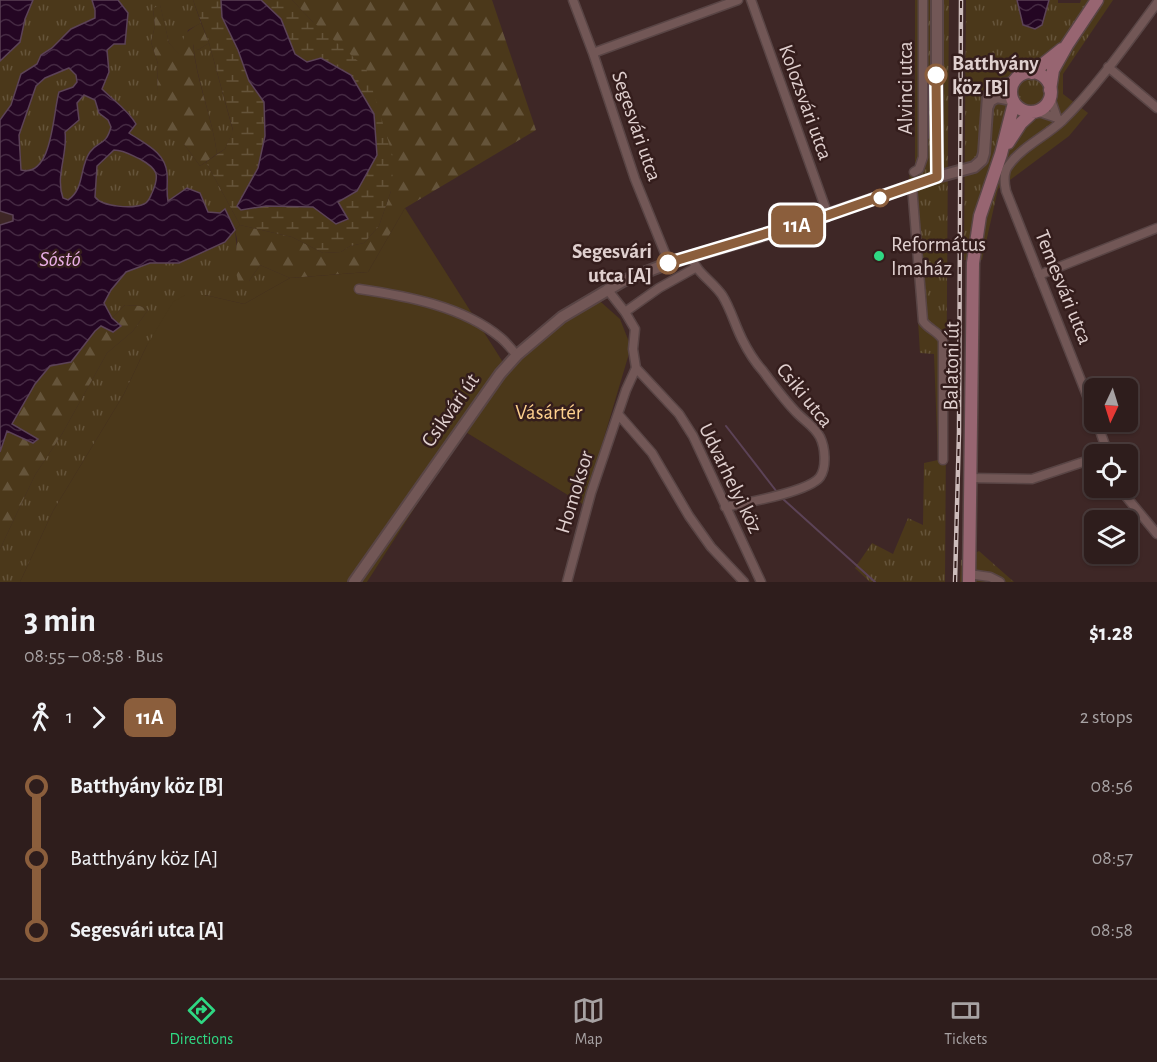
<!DOCTYPE html>
<meta charset="utf-8">
<style>
body{margin:0;font-family:"Alegreya Sans",sans-serif;background:#362625;color:#f1f3f6;height:100vh;display:flex;flex-direction:column;font-size:22px;white-space:nowrap}
*{box-sizing:border-box;margin:0}
p{font-size:20px;color:#a7a2a3}
.icon{flex:none;width:33px;height:33px;fill:none;stroke:currentColor;stroke-width:2;stroke-linecap:round;stroke-linejoin:round}
.map{position:relative;height:582px;overflow:hidden}
.panel{display:flex;flex-direction:column;background:#2e1d1c;flex:1}
.panel>*{flex:none}
.badge{padding:0 12px;border-radius:9px;font-size:21px;line-height:39px}
.needle{width:39px;rotate:184deg}
.tools{position:absolute;left:1084px;top:378px;display:grid;gap:12px}
.tools a{display:grid;place-items:center;width:54px;height:54px;border-radius:9px;background:#2e1d1c;box-shadow:0 2px 4px #0004,0 0 0 2px #493b3b;font-size:30px}
.map>.badge{position:absolute;translate:-50% -50%;box-shadow:0 0 0 3px #fff}
.legs{display:flex;align-items:center;gap:9px;height:66px;padding:0 24px;font-size:20px}
.legs p{margin-inline-start:auto}
.summary{display:flex;align-items:center;justify-content:space-between;height:102px;padding:0 24px}
h1{font-size:33px;font-weight:700;line-height:45px}
ul{padding:0 24px;list-style:none}
li{display:flex;align-items:center;gap:21px;height:72px;font-size:22px}
li i{display:grid;place-items:center;width:9px;height:100%;margin:0 8px;background:currentColor}
li i::after{content:'';width:15px;height:15px;margin:-8px;border:4px solid;border-radius:50%;background:#2e1d1c}
li p{margin-inline-start:auto}
li:first-child i{background:linear-gradient(#0000 50%,currentColor 0)}
li:last-child i{background:linear-gradient(currentColor 50%,#0000 0)}
.tabs{display:flex;justify-content:space-around;align-items:center;height:84px;border-top:2px solid #493b3b;background:#2e1d1c;font-size:16px;color:#a7a2a3}
.tabs a{display:grid;justify-items:center;gap:3px}
.tabs .current{color:#2fd883}
.map>svg:first-child{display:block}
</style>
<div class="map">
<svg width="1157" height="582" viewBox="0 0 1157 582">
<defs>
<pattern id="grass-tufts" width="24" height="20" patternUnits="userSpaceOnUse" patternTransform="scale(1.5)"><rect width="24" height="20" fill="#4b381a"/><path d="M3 7l-1-3M5 7V3M7 7l1-3M15 17l-1-3M17 17v-4M19 17l1-3" fill="none" stroke="#65543a"/></pattern>
<pattern id="forest-firs" width="22" height="20" patternUnits="userSpaceOnUse" patternTransform="scale(1.5)"><rect width="22" height="20" fill="#4b381a"/><path d="M5 1l3.5 6h-7zM16 11l3.5 6h-7z" fill="#65543a"/></pattern>
<pattern id="wetland-marsh" width="20" height="14" patternUnits="userSpaceOnUse" patternTransform="scale(1.5)"><rect width="20" height="14" fill="#4b381a"/><path d="M1 5h8M5 5V1M11 12h8M15 12V8" fill="none" stroke="#65543a"/></pattern>
<pattern id="water-waves" width="16" height="10" patternUnits="userSpaceOnUse" patternTransform="scale(1.5)"><rect width="16" height="10" fill="#240623"/><path d="M0 5q4-4 8 0t8 0" fill="none" stroke="#442942"/></pattern>
</defs>
<rect width="100%" height="100%" fill="#3e2726"/>
<path fill="url(#grass-tufts)" d="M 33,0 L 92,0 L 95,10 L 95,18 L 71,29 L 52,48 L 41,55 L 37,64 L 21,74 L 11,105 L 0,120 L 0,61 L 20,42 L 25,19 Z
M 118,0 L 193,0 L 201,23 L 188,30 L 181,57 L 169,43 L 160,5 L 153,9 L 155,26 L 151,42 L 158,64 L 157,92 L 184,144 L 200,166 L 206,162 L 240,225 L 235,230 L 237,253 L 249,281 L 260,265 L 290,278 L 244,304 L 205,295 L 185,295 L 146,347 L 124,394 L 53,511 L 20,582 L 0,582 L 0,549 L 35,475 L 62,434 L 107,353 L 133,331 L 148,310 L 140,306 L 125,305 L 112,318 L 104,304 L 111,290 L 126,272 L 150,263 L 179,263 L 225,242 L 220,213 L 208,212 L 200,193 L 187,188 L 168,202 L 166,192 L 167,171 L 129,133 L 129,113 L 119,106 L 102,89 L 109,72 L 107,50 L 114,44 L 125,44 L 128,13 Z
M 915,0 L 949,0 L 945,582 L 870,582 L 855,568 L 872,543 L 893,554 L 908,518 L 923,525 L 924,463 L 938,460 L 934,354 L 920,353 L 909,171 L 915,167 Z
M 966,0 L 1058,0 L 1058,3 L 1080,3 L 1081,0 L 1113,0 L 1063,74 L 1063,94 L 1088,113 L 1069,136 L 998,189 L 982,260 L 964,260 Z
M 193,42 L 198,50 L 209,43 L 233,131 L 225,149 L 217,154 C 212,116 196,80 193,42 Z
M 69,68 L 77,75 L 77,82 L 73,87 L 59,92 C 53,112 53,178 20,169 L 19,135 L 36,86 L 45,78 Z
M 84,95 L 95,100 L 99,113 L 108,120 L 111,127 C 107,144 99,140 90,152 C 79,166 85,189 68,200 L 63,198 C 55,176 68,154 65,132 L 79,120 L 77,103 Z
M 114,150 C 125,150 139,157 148,164 C 159,173 158,179 153,192 C 151,196 150,201 145,204 C 137,208 101,207 96,198 C 92,191 96,174 97,166 Z
M 979,551 L 1014,582 L 960,582 L 961,560 Z"/>
<path fill="url(#forest-firs)" d="M 292,0 L 492,0 L 536,130 L 405,208 L 368,272 L 290,278 L 260,265 L 249,281 L 239,285 L 235,268 L 237,239 L 235,230 L 240,225 L 292,237 L 323,253 L 341,252 L 350,246 L 364,243 L 379,226 L 391,191 L 313,22 Z
M 160,4 L 169,43 L 181,56 C 183,37 182,33 201,23 L 209,43 L 198,50 L 193,44 C 196,81 212,116 217,154 L 200,166 L 184,144 L 166,135 L 157,92 L 158,64 L 151,42 L 155,26 L 153,9 Z
M 125,305 L 140,306 L 148,310 L 133,331 L 107,353 L 62,434 L 35,475 L 0,549 L 0,452 L 7,431 L 32,443 L 38,439 L 12,424 L 35,384 L 50,366 L 71,362 L 95,330 L 101,326 L 113,332 L 121,326 L 112,318 Z"/>
<path fill="url(#wetland-marsh)" d="M 193,0 L 292,0 L 313,22 L 366,68 L 394,160 L 391,191 L 379,226 L 364,243 L 350,246 L 341,252 L 323,253 L 292,237 L 240,225 L 206,162 L 225,149 L 233,130 L 209,43 Z"/>
<path fill="#4b381a" d="M 405,208 L 506,367 L 593,295 L 620,319 L 631,347 L 584,505 L 464,431 L 367,582 L 20,582 L 53,511 L 124,394 L 146,347 L 173,302 L 185,295 L 205,295 L 244,304 L 290,278 L 368,272 Z"/>
<path fill="url(#water-waves)" stroke="#5c4357" stroke-width="1.5" fill-rule="evenodd" d="M 0,0 L 33,0 L 25,19 L 20,42 L 0,61 Z
M 92,0 L 118,0 L 128,13 L 125,44 L 114,44 L 107,50 L 109,72 L 102,89 C 114,101 128,110 136,124 L 129,133 C 145,144 165,152 167,173 C 168,183 166,191 168,201 L 187,188 L 200,193 L 208,212 L 220,213 L 225,209 L 235,230 L 225,242 L 179,263 L 150,263 L 126,272 L 111,290 L 104,303 L 112,318 L 121,326 L 113,332 L 101,326 L 95,331 L 71,362 L 50,366 L 35,384 L 12,424 L 38,439 L 33,443 L 7,431 L 0,452 L 0,225 L 13,221 L 13,215 L 0,211 L 0,120 L 11,105 L 21,74 L 37,64 L 41,55 L 52,48 L 71,29 L 95,18 L 95,10 ZM 69,68 L 76,75 L 77,82 L 73,87 L 59,92 C 53,111 53,178 21,170 L 19,135 L 36,86 L 45,78 ZM 84,95 L 95,100 L 99,113 L 108,120 L 111,127 C 106,146 99,140 90,152 C 79,167 85,189 68,200 L 63,198 C 55,176 68,154 65,132 L 79,120 L 77,103 ZM 114,150 C 124,150 131,155 140,159 C 158,169 160,175 152,193 C 150,197 149,202 144,204 C 133,209 102,207 95,197 L 97,166 Z
M 221,0 L 261,0 L 281,19 L 295,54 L 307,62 L 321,58 L 351,75 L 374,114 L 377,155 L 357,191 L 338,202 L 348,219 L 336,224 L 313,207 L 266,206 L 241,210 L 237,206 L 258,168 L 265,136 L 264,102 L 249,81 L 238,50 L 222,17 Z
M 1017,0 L 1049,0 L 1042,25 L 1035,29 L 1023,25 Z"/>
<g fill="none" stroke-linecap="round" stroke-linejoin="round">
<path stroke="#5c4357" stroke-width="2" d="M 927,0 L 927,35
M 928,68 L 928,138
M 726,426 L 777,492
M 783,499 L 875,582"/>
<g stroke="#594545" stroke-width="11">
<path id="minor" d="M 573,0 L 593,53 L 635,179 L 669,263
M 751,0 L 828,215
M 593,53 L 738,0
M 1108,67 L 1157,108
M 1050,97 L 1057,118
M 1036,111 L 1057,118 L 1061,121
M 914,172 L 919,169 L 923,157 L 923,0
M 912,186 L 923,321 C 928,329 938,331 943,340 L 943,460
M 691,257 C 697,273 712,281 722,295 C 731,309 735,326 743,341 C 748,351 755,362 763,371 C 774,386 785,401 798,414 C 805,421 815,427 820,437 C 825,447 827,467 820,477 C 809,492 745,503 725,507
M 1039,275 L 1157,228
M 359,289 C 406,296 463,306 501,338 C 507,343 512,350 517,355
M 625,312 L 659,288 L 695,268
M 636,368 L 679,414 L 693,436 L 761,582
M 618,414 L 652,453 L 689,516 L 711,547 L 744,582
M 1095,416 L 1006,191 C 1004,182 1003,172 1009,165 C 1022,147 1046,136 1062,121 C 1095,89 1129,41 1157,3
M 1097,422 L 1108,454
M 971,478 L 1032,479 L 1095,458
M 1119,488 L 1157,534
M 969,574 L 990,577 L 1000,582
M 567,582 L 591,493 L 626,390 L 636,368 L 633,349 L 635,329 L 625,312 L 607,289"/>
</g>
<g stroke="#594545" stroke-width="14">
<path id="tertiary" d="M 937,0 L 937,177
M 988,106 L 990,101 L 997,97 L 1012,100
M 354,582 L 500,374 L 517,355 L 562,317 L 623,281 L 669,263 L 785,229 L 937,177 L 974,167 L 982,160 L 984,153 L 988,96 L 997,86 L 1013,83"/>
</g>
<g stroke="#594545" stroke-width="15">
<path id="secondary" d="M1011 92a20 20 0 1 1 40 0a20 20 0 1 1-40 0Z
M 1032,73 L 1062,49
M 1050,90 L 1053,70 L 1067,45 L 1097,0
M 1008,143 L 1021,123 L 1033,112
M 969,582 L 973,263 L 980,216 L 1001,154 L 1014,103"/>
</g>
<use href="#minor" stroke="#725756" stroke-width="8"/>
<use href="#tertiary" stroke="#725756" stroke-width="10"/>
<use href="#secondary" stroke="#976571" stroke-width="12"/>
<g stroke="#cdbcbb" stroke-width="4.5">
<path id="rail" d="M 955,582 L 959,432 L 961,0"/>
</g>
<use href="#rail" stroke="#341d1c" stroke-width="2" stroke-dasharray="7" stroke-linecap="butt"/>
</g>
<g fill="none" stroke-linecap="round" stroke-linejoin="round">
<g stroke="#fff" stroke-width="14">
<path id="line-1" d="M 668,263 L 828,215 L 937,177 L 936,75"/>
</g>
<use href="#line-1" stroke="#8b5e3c" stroke-width="9"/>
</g>
<g fill="#fff" stroke="#8b5e3c" stroke-width="3">
<circle cx="936" cy="75" r="10"/>
<circle cx="880" cy="198" r="8"/>
<circle cx="668" cy="263" r="10"/>
</g>
<circle fill="#2fd883" stroke="#341d1c" stroke-width="2" cx="879" cy="256" r="6"/>
<g text-anchor="middle" stroke-width="5" stroke-linejoin="round" paint-order="stroke">
<g font-size="21" font-weight="bold" fill="#e0d0cf" stroke="#341d1c" text-anchor="start">
<text x="952" y="70">Batthyány<tspan x="952" dy="24">köz [B]</tspan></text>
<text x="652" y="258" text-anchor="end">Segesvári<tspan x="652" dy="24">utca [A]</tspan></text>
</g>
<g font-size="21" fill="#e0d0cf" stroke="#341d1c">
<text transform="translate(905 88) rotate(-90)" y="7">Alvinci utca</text>
<text transform="translate(806 102) rotate(70)" y="7">Kolozsvári utca</text>
<text transform="translate(637 126) rotate(71)" y="7">Segesvári utca</text>
<text transform="translate(1064 287) rotate(68)" y="7">Temesvári utca</text>
<text transform="translate(951 366) rotate(-89)" y="7">Balatoni út</text>
<text transform="translate(805 395) rotate(51)" y="7">Csiki utca</text>
<text transform="translate(450 410) rotate(-55)" y="7">Csikvári út</text>
<text transform="translate(731 478) rotate(64)" y="7">Udvarhelyi köz</text>
<text transform="translate(574 492) rotate(-73)" y="7">Homoksor</text>
</g>
<g font-size="21" fill="#e0d0cf" stroke="#341d1c" text-anchor="start">
<text x="891" y="251">Református<tspan x="891" dy="24">Imaház</tspan></text>
</g>
<g font-size="21" fill="#fed08e" stroke="#341d1c">
<text x="549" y="419">Vásártér</text>
</g>
<g font-size="22" font-style="italic" fill="#e9aee4" stroke="#341d1c">
<text x="60" y="266">Sóstó</text>
</g>
</g>
</svg>
<div class="tools">
<a><svg class="needle" viewBox="-14 -14 28 28"><path d="M0-13l5 13h-10z" fill="#e53935"/><path d="M0 13l5-13h-10z" fill="#a7a2a3"/></svg></a>
<a><svg class="icon" aria-label="locate" viewBox="0 0 24 24"><circle cx="12" cy="12" r="6"/><path d="M12 2v4M12 18v4M2 12h4M18 12h4"/></svg></a>
<a><svg class="icon" aria-label="layers" viewBox="0 0 24 24"><path d="M12 4l9 5-9 5-9-5zM3 14l9 5 9-5"/></svg></a>
</div>
<b class="badge" style="left:797px;top:225px;background:#8b5e3c;color:#fff">11A</b>
</div>
<section class="panel">
<div class="summary"><div><h1>3 min</h1><p>08:55 – 08:58 · Bus</p></div><b>$1.28</b></div>
<div class="legs"><svg class="icon" aria-label="walk" viewBox="0 0 24 24"><circle cx="13" cy="4" r="2"/><path d="M13 8l-2 6 4 7M11 14l-3 7M7 12l3-4h3l4 4"/></svg>1<svg class="icon" aria-label="forward" viewBox="0 0 24 24"><path d="M9 5l7 7-7 7"/></svg><b class="badge" style="background:#8b5e3c;color:#fff">11A</b><p>2 stops</p></div>
<ul>
<li><i style="color:#8b5e3c"></i><b>Batthyány köz [B]</b><p>08:56</p></li>
<li><i style="color:#8b5e3c"></i><span>Batthyány köz [A]</span><p>08:57</p></li>
<li><i style="color:#8b5e3c"></i><b>Segesvári utca [A]</b><p>08:58</p></li>
</ul>
</section>
<nav class="tabs">
<a class="current"><svg class="icon" aria-label="directions" viewBox="0 0 24 24"><path d="M12 3l9 9-9 9-9-9zM9 14v-3h6M13 9l2 2-2 2"/></svg>Directions</a>
<a><svg class="icon" aria-label="map" viewBox="0 0 24 24"><path d="M3 6l6-2 6 2 6-2v14l-6 2-6-2-6 2zM9 4v14M15 6v14"/></svg>Map</a>
<a><svg class="icon" aria-label="tickets" viewBox="0 0 24 24"><path d="M3 7h18v10H3zM15 7v10"/></svg>Tickets</a>
</nav>
